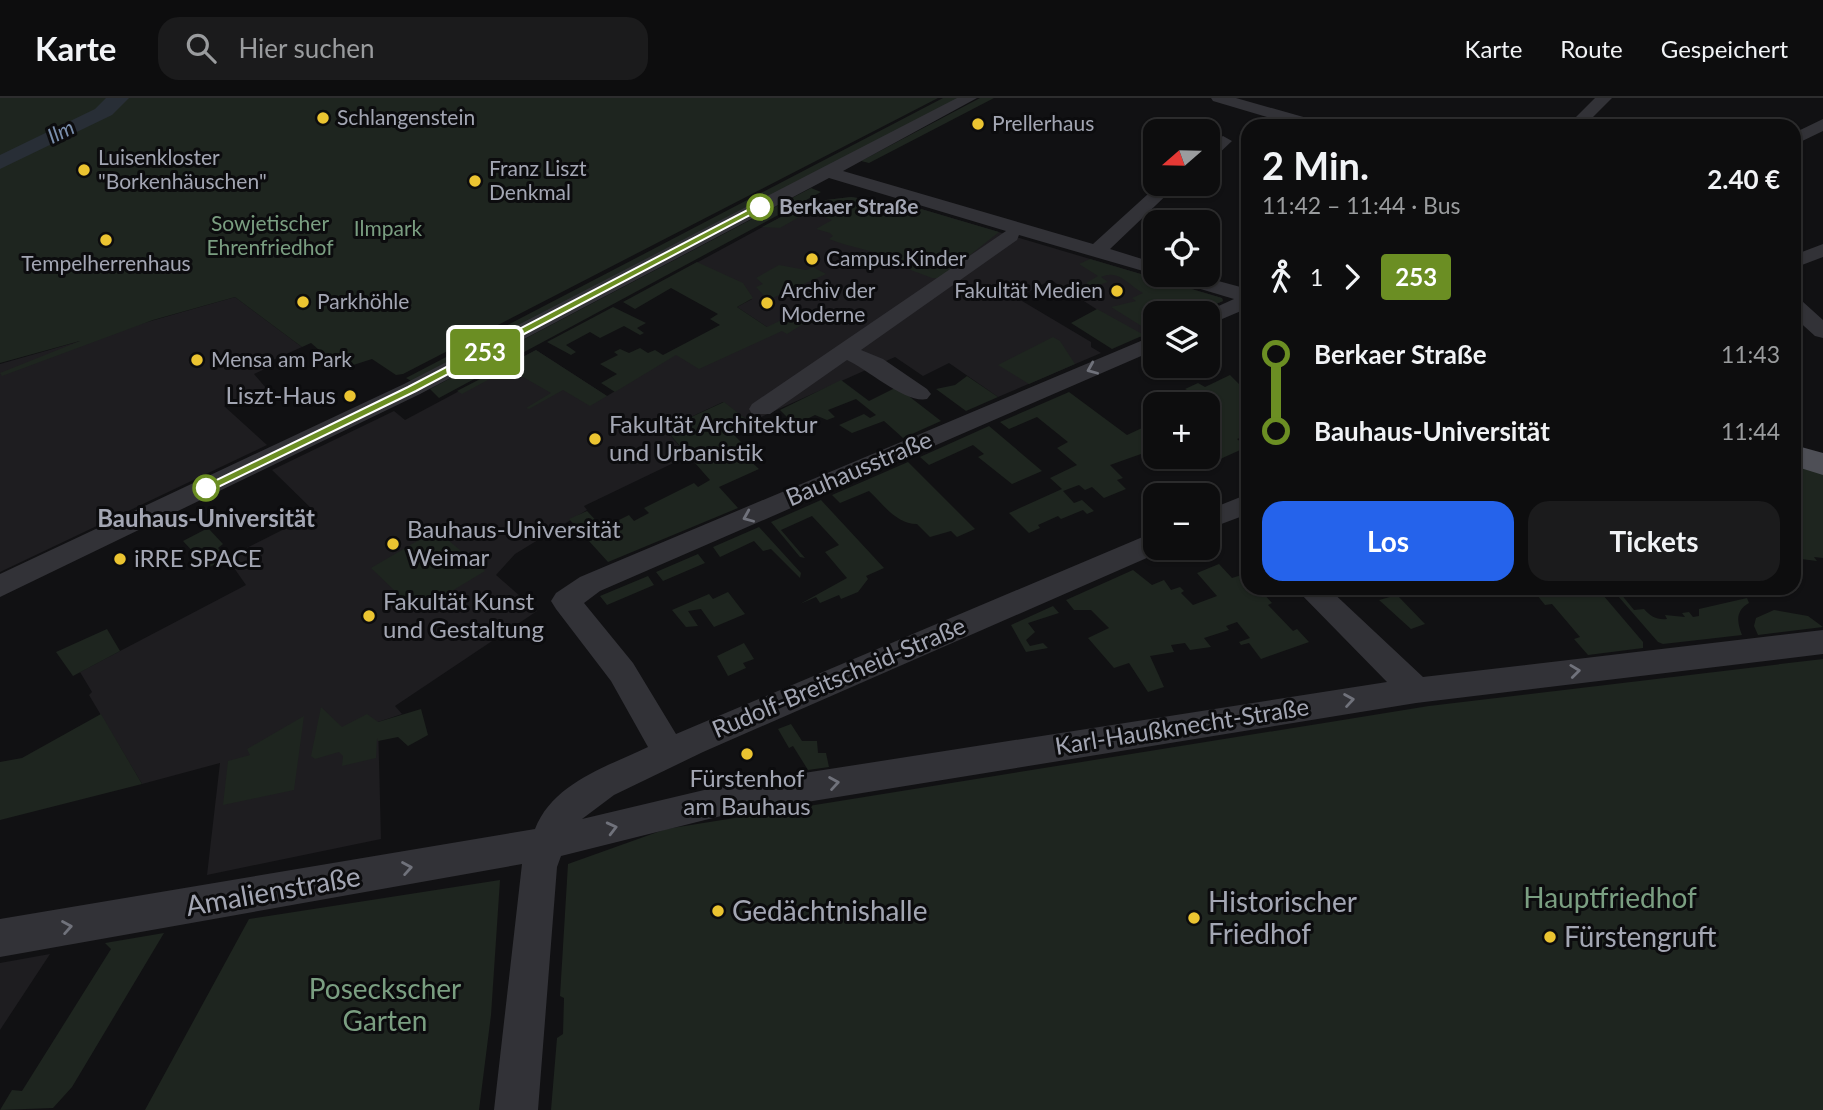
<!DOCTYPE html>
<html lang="de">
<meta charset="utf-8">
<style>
body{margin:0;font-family:Lato,sans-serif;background:#1b1b1c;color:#f1f3f6;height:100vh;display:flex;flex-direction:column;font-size:26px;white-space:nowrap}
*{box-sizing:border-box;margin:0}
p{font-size:23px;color:#9a9c9e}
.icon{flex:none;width:38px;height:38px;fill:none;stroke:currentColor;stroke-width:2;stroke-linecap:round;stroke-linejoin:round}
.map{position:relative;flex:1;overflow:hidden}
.panel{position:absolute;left:1241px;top:21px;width:560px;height:476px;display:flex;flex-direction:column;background:#0d0d0e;border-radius:21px;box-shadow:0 2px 5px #0004,0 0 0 2px #2d2d2e}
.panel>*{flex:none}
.badge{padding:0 14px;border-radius:5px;font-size:24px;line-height:46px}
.needle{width:46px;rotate:250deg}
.tools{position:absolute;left:1143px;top:21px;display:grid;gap:14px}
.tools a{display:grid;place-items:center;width:77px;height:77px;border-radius:14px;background:#0d0d0e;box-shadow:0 2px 5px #0004,0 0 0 2px #2d2d2e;font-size:35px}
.map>.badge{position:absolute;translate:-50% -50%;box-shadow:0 0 0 4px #fff}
.legs{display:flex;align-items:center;gap:10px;height:77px;padding:0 21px;font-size:23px}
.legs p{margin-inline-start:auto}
.head{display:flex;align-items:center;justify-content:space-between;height:119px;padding:0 21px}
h1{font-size:38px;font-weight:700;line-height:52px}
.primary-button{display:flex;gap:14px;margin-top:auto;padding:14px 21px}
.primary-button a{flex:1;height:80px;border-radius:21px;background:#2563eb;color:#fff;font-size:28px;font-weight:700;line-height:80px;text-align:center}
.primary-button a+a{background:#1b1b1c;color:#f1f3f6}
ul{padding:0 21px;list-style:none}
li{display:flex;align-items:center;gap:24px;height:77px;font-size:26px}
li i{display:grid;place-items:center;width:10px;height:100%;margin:0 9px;background:currentColor}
li i::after{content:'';width:18px;height:18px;margin:-9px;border:5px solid;border-radius:50%;background:#0d0d0e}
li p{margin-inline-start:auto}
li:first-child i{background:linear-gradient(#0000 50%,currentColor 0)}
li:last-child i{background:linear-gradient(currentColor 50%,#0000 0)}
header{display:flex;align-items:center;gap:42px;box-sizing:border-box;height:98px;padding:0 35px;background:#0d0d0e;border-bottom:2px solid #2d2d2e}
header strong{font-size:33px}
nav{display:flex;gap:38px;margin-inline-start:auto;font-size:24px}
.search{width:490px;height:63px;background:#1b1b1c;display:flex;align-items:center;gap:18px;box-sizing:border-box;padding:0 24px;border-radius:21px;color:#9a9c9e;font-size:26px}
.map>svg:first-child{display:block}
</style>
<header>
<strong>Karte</strong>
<div class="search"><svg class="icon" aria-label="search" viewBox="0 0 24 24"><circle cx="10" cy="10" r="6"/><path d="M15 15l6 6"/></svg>Hier suchen</div>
<nav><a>Karte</a><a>Route</a><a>Gespeichert</a></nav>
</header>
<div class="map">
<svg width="1823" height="1012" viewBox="0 0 1823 1012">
<rect width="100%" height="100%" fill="#111113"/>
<path fill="#1e1d20" d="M 851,99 L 911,108 L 1222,200 L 1223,203 L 1195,215 L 1155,215 L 1155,233 L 1140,239 L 1051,182 L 1017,200 L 1091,244 L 1091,249 L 1101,255 L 998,299 L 949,265 L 923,278 L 895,259 L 750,324 L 723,304 L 665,331 L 688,358 L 584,408 L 587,412 L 515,456 L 496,477 L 537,513 L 395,608 L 402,616 L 378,624 L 381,741 L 207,777 L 220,665 L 142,686 L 89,597 L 92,594 L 80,574 L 246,487 L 227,460 L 316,415 L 272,372 L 394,313 L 405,322 L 536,252 L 607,298 L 676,256 L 776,235 L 737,209 L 752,201 L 687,170 L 809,104 Z
M 235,199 L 302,249 L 266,265 L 269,269 L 254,276 L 266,290 L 224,308 L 267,347 L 0,474 L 0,266 Z
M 50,856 L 0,932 L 0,865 Z"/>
<path fill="#1e251f" d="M 0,0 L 938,0 L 403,276 L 396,277 L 372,261 L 341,271 L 311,245 L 302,249 L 235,199 L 153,222 L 2,278 L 0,275 L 80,243 L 0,265 Z
M 943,0 L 960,0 L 413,284 L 406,280 Z
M 980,0 L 994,0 L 869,65 L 861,63 Z
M 811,90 L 821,94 L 439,300 L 430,291 Z
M 851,99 L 911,108 L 999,134 L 941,180 L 932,180 L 900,168 L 901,161 C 876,154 853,150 829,141 L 833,138 L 830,135 L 816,131 L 832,122 L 820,117 L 816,119 L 806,115 L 780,130 L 762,129 L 809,104 Z
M 1090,161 L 1222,200 L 1223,203 L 1195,215 L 1155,215 L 1155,233 L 1151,234 L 1111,209 L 1136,203 L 1132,200 L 1143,195 C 1127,186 1119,171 1101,179 L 1108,184 L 1093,189 L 1086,185 L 1098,178 L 1079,166 Z
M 697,164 L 743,185 L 753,200 L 737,209 L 767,229 L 796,215 L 811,221 L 787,236 L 782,233 L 699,271 L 676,257 L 615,294 L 601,285 L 617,276 L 600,266 L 618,257 L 614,254 L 620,251 L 629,255 L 640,250 L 648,255 L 655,252 L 663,257 L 720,227 L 710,221 L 718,216 L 671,190 L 635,211 L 623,204 Z
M 779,167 L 806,172 L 813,169 L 826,176 L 768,202 L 756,189 L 763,186 L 756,180 Z
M 613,209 L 646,225 L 637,230 L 644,235 L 640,237 L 624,228 L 600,240 L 590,234 L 566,247 L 576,254 L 571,257 L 547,244 Z
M 1097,211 L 1144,237 L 1112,251 L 1071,225 Z
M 1053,239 L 1060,243 L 1075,266 L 1029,286 L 998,267 Z
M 536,252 L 607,298 L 590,308 L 563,292 L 529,311 L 526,310 L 551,295 L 516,275 L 505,281 L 497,277 L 462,296 L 457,293 Z
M 1230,277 L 1239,286 L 1248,282 L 1248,337 L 1237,341 L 1247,349 L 1209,366 L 1201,359 L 1208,359 L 1208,323 L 1222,316 L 1214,311 L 1217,308 L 1185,291 L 1198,285 L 1205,289 Z
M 967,278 L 998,299 L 966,313 L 936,291 L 955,287 Z
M 841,282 L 869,303 L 897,289 L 941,323 L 903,340 L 884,323 L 852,335 L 839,327 L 864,316 L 870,320 L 876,317 L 856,301 L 828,312 L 835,319 L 827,322 L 815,317 L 795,327 L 780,312 Z
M 1069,294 L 1127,337 L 1155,324 L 1155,351 L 1110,367 L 1123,380 L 1117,382 L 1126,391 L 1104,400 L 1092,389 L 1085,392 L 1079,387 L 1063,393 L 1074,405 L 1082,402 L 1094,413 L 1087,416 L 1083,412 L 1061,421 L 1058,418 L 1038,427 L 1040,430 L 1029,435 L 1009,415 L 1062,391 L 1050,380 L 1077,367 L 1057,350 L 1068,344 L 1037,319 L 1009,331 L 1000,324 Z
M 724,304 L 750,324 L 759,321 L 764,327 L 735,338 L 750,353 L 744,357 L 759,371 L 719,389 L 738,410 L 608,464 L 569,421 L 587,413 L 603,430 L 629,417 L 634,423 L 649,415 L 644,410 L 694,385 L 698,389 L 710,382 L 665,331 Z
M 989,328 L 1042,373 L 1012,386 L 978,359 L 984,356 L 973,347 L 929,367 L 920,359 Z
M 908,364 L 975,431 L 957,439 L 951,433 L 930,439 L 917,426 C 896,426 883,406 869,393 L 840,405 L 832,397 Z
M 1794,367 L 1823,376 L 1823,460 L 1814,459 L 1817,463 L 1801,461 L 1801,467 L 1794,467 Z
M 821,402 L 884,470 L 866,478 L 868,481 L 858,494 L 841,501 L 839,497 L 820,505 L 816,499 L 800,506 L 847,480 L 825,454 L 839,447 L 812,418 L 781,432 L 805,460 L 800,459 L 771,424 Z
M 759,429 L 801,475 L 800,480 L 771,451 L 763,453 L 754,443 L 720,459 L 713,449 Z
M 208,430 L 223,446 L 218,450 L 227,460 L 208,470 L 183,443 Z
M 436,432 L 485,473 L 417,514 L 371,470 Z
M 698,456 L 705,465 L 663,483 L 656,474 Z
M 1219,466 L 1232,480 L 1248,475 L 1248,490 L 1272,490 L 1262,494 L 1272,505 L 1268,507 L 1293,533 L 1297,531 L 1309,544 L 1261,561 L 1249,545 L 1241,547 L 1239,544 L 1250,540 L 1237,524 L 1226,528 L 1229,532 L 1204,540 L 1211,549 L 1190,552 L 1185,545 L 1171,547 L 1174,554 L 1150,558 L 1164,589 L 1148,594 L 1129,565 L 1114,570 L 1088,540 L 1109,530 L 1091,512 L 1074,512 L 1066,502 L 1133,472 L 1152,487 L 1164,482 L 1171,492 L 1180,489 L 1184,493 L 1181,495 L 1193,507 L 1217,498 L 1197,475 Z
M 648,478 L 654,487 L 607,507 L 600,498 Z
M 1478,490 L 1597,490 L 1643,544 L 1643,550 L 1588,557 L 1574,541 L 1580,539 L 1552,506 L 1545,507 L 1533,492 L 1485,498 Z
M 1611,490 L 1616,490 L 1634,512 L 1644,511 C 1651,519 1657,522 1667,521 L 1665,517 L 1685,519 L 1682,515 L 1689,514 L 1693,519 L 1699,518 L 1699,511 L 1747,500 L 1749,505 C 1735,513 1737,524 1742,537 L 1663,546 L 1658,544 Z
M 728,494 L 745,516 L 714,529 L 701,511 L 688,513 L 698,528 L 686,529 L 672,512 L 709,496 L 713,501 Z
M 1397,497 L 1425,526 L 1411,531 L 1379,502 Z
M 1053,508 L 1059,515 L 1028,525 L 1035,534 L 1026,542 L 1030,548 L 1043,545 L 1048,550 L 1026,554 L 1011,527 Z
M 1774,512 L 1808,518 L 1823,529 L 1758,537 L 1754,528 L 1756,520 Z
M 107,531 L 120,553 L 73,578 L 56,554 Z
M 744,545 L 754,561 L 743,565 L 746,570 L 728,578 L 717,558 Z
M 1823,561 L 1823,1012 L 551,1012 L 557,940 L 563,936 L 564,900 L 560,898 L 568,766 L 666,731 L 1429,608 Z
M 321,609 L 342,629 L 367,616 L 378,624 L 421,611 L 428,637 L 408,648 L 398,639 L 378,643 L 377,640 L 376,660 L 342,668 L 343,658 L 339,654 L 315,661 L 311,658 Z
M 101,616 L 142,686 L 0,722 L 0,664 L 22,660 Z
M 304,618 L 294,692 L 223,707 L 228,663 L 250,657 L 247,651 Z
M 791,626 L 802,643 L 817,643 L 818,655 L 826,655 L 829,669 L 808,672 L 793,648 L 789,650 L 778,631 Z
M 500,782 L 491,917 L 479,1012 L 145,1012 L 249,821 Z
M 164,835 L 72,989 L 53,1010 L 0,1012 L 12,992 L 22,993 L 111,851 L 105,845 Z"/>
<path fill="#282e36" d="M 106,0 L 129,0 L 112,17 L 0,71 L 0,57 L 95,11 Z"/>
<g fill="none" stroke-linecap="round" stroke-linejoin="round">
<path fill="#323237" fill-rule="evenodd" d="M 957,0 L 977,0 L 843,73 L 1093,146 L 1159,86 L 1178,86 L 1110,151 L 1155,165 L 1157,177 L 1019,137 L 1017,142 L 861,252 L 883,261 L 927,291 L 931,296 L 927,301 C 907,306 868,272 847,262 L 770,316 L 752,316 L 749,311 L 752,306 L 1006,133 L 829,80 L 420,296 L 0,499 L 0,476 L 404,286 Z
M 1211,0 L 1236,0 L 1321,24 L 1323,28 L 1297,28 L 1213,3 Z
M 1595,0 L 1612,0 L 1584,28 L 1567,28 Z
M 1823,21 L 1823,33 L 1794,47 L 1794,35 Z
M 1223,38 L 1232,43 L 1214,60 L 1208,61 L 1208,47 Z
M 1823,146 L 1823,159 L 1794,170 L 1794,157 Z
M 1164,177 L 1196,177 L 1248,191 L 1248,210 L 1208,227 L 1208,215 L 1203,215 L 1234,201 L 1167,181 Z
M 1794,202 L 1802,203 L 1823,222 L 1823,240 L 1815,238 L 1794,219 Z
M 1155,237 L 1155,252 L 600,493 L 584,505 L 633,565 L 676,636 L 1145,438 L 1155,435 L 1155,450 L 1166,450 L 1165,452 L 703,654 L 614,697 L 582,721 L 721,688 L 1387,584 L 1295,490 L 1328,490 L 1423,579 L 1823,532 L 1823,556 L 1416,605 L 721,718 L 561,758 L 557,769 L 538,1012 L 494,1012 L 522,766 L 0,859 L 0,821 L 535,731 C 553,685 606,669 648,649 L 611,583 L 556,511 L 551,503 L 556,495 L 580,479 Z
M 1248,396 L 1248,416 L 1208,431 L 1208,412 Z"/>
<path fill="#4e4f56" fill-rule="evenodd" d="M 1794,347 L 1823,355 L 1823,377 L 1794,368 Z"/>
</g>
<defs><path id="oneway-chevron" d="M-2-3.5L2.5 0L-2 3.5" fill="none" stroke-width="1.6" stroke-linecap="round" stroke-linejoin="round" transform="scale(1.75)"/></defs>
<g stroke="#70727b">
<use href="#oneway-chevron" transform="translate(1092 271) rotate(157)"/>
<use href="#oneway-chevron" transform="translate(748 419) rotate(157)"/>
<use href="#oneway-chevron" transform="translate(1575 573) rotate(-7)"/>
<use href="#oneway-chevron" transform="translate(1349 602) rotate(-9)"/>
<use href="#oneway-chevron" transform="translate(834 685) rotate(-9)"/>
<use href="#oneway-chevron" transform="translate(612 730) rotate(-14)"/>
<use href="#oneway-chevron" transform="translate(407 770) rotate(-10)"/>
<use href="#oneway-chevron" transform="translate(67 829) rotate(-10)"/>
</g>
<path fill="#6b8e23" stroke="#fff" stroke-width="2" d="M 757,107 L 765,109 L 416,293 L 210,393 L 200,390 L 408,289 Z"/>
<g fill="#ebc431" stroke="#0c0c0e" stroke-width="2.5">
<circle cx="323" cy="20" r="7"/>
<circle cx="978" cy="26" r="7"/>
<circle cx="84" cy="72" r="7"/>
<circle cx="475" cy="83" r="7"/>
<circle cx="106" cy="142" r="7"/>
<circle cx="812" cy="161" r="7"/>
<circle cx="1117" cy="193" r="7"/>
<circle cx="303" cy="204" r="7"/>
<circle cx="767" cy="205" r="7"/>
<circle cx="197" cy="262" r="7"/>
<circle cx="350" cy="298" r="7"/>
<circle cx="595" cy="341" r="7"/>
<circle cx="393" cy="446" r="7"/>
<circle cx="120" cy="461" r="7"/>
<circle cx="369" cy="518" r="7"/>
<circle cx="747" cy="656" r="7"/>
<circle cx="718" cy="813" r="7"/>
<circle cx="1194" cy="820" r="7"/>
<circle cx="1550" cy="839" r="7"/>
</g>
<g fill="#fff" stroke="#6b8e23" stroke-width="3.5">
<circle cx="760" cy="109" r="12"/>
<circle cx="206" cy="390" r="12"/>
</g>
<g text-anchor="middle" stroke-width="6" stroke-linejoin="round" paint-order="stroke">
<g font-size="21" fill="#a3a6b3" stroke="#0c0c0e" text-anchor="start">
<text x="337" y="27">Schlangenstein</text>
<text x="992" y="33">Prellerhaus</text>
<text x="98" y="67">Luisenkloster<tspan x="98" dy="24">"Borkenhäuschen"</tspan></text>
<text x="489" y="78">Franz Liszt<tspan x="489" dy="24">Denkmal</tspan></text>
<text x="826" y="168">Campus.Kinder</text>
<text x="106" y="173" text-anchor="middle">Tempelherrenhaus</text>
<text x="781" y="200">Archiv der<tspan x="781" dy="24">Moderne</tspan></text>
<text x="1103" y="200" text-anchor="end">Fakultät Medien</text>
<text x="317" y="211">Parkhöhle</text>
<text x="211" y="269">Mensa am Park</text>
</g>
<g font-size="21" font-style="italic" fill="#7a8fad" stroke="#0c0c0e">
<text transform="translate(61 34) rotate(-26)" y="7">Ilm</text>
</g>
<g font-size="21" font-weight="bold" fill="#a3a6b3" stroke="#0c0c0e" text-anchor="start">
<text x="779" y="116">Berkaer Straße</text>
</g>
<g font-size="21" fill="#7a9e81" stroke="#0c0c0e">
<text x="270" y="133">Sowjetischer<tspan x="270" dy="24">Ehrenfriedhof</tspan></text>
<text x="388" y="138">Ilmpark</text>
</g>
<g font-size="24" fill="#a3a6b3" stroke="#0c0c0e" text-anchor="start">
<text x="336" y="306" text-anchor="end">Liszt-Haus</text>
<text x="609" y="335">Fakultät Architektur<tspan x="609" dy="28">und Urbanistik</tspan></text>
<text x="407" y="440">Bauhaus-Universität<tspan x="407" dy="28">Weimar</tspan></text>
<text x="134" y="469">iRRE SPACE</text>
<text x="383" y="512">Fakultät Kunst<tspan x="383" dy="28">und Gestaltung</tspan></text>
<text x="747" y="689" text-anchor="middle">Fürstenhof<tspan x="747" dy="28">am Bauhaus</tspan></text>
</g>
<g font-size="24" fill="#a3a6b3" stroke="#0c0c0e">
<text transform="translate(859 371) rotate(-23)" y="8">Bauhausstraße</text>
<text transform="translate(839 580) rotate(-23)" y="8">Rudolf-Breitscheid-Straße</text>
<text transform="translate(1182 629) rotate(-9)" y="8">Karl-Haußknecht-Straße</text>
</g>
<g font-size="24" font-weight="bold" fill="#a3a6b3" stroke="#0c0c0e">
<text x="206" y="429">Bauhaus-Universität</text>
</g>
<g font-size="28" fill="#a3a6b3" stroke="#0c0c0e">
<text transform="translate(273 793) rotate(-10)" y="10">Amalienstraße</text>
</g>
<g font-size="28" fill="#7a9e81" stroke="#0c0c0e">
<text x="1610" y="810">Hauptfriedhof</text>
<text x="385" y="901">Poseckscher<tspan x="385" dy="32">Garten</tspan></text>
</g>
<g font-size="28" fill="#a3a6b3" stroke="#0c0c0e" text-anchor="start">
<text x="1208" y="814">Historischer<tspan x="1208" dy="32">Friedhof</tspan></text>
<text x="732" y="823">Gedächtnishalle</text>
<text x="1564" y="849">Fürstengruft</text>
</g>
</g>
</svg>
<div class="tools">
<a><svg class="needle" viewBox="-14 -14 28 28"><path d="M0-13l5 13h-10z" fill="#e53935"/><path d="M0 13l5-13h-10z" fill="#9a9c9e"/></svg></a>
<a><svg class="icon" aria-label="locate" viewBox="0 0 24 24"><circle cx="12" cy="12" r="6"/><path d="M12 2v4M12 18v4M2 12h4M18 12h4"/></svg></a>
<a><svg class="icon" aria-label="layers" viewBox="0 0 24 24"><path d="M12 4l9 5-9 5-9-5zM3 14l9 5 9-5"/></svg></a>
<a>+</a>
<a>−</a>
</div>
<b class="badge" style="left:485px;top:254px;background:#6b8e23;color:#fff">253</b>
<section class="panel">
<div class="head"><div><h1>2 Min.</h1><p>11:42 – 11:44 · Bus</p></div><b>2.40 €</b></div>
<div class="legs"><svg class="icon" aria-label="walk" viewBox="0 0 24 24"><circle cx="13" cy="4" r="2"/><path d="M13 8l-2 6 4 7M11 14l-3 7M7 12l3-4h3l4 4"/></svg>1<svg class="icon" aria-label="forward" viewBox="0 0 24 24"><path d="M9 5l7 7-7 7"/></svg><b class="badge" style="background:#6b8e23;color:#fff">253</b></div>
<ul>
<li><i style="color:#6b8e23"></i><b>Berkaer Straße</b><p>11:43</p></li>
<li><i style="color:#6b8e23"></i><b>Bauhaus-Universität</b><p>11:44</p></li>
</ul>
<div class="primary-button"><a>Los</a><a>Tickets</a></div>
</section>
</div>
